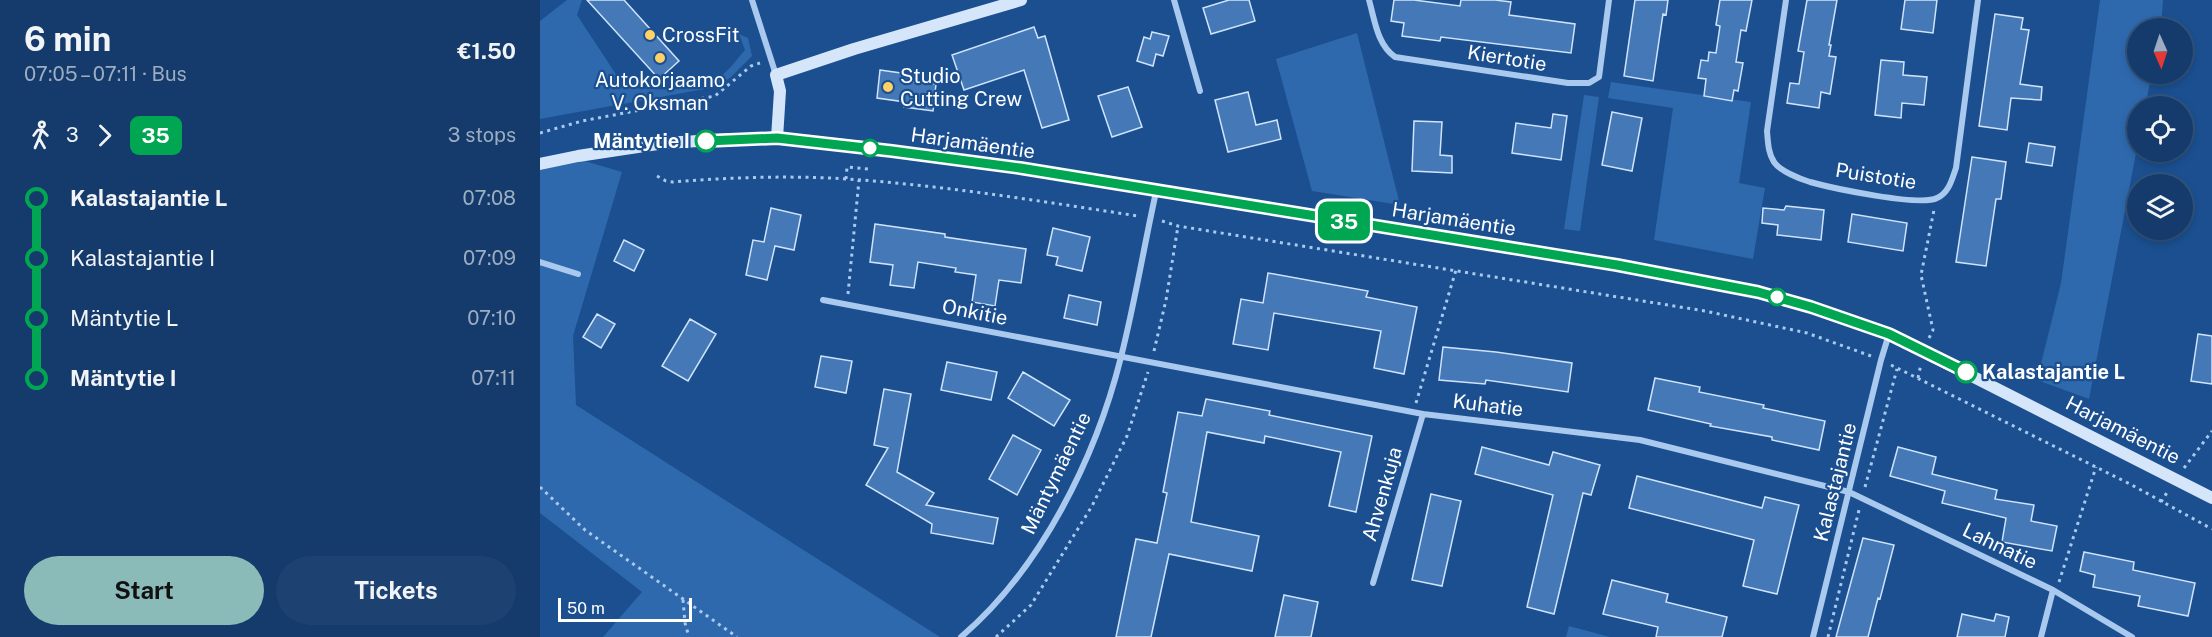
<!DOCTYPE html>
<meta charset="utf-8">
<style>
body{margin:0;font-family:"Public Sans",sans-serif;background:#1d4271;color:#f1f3f6;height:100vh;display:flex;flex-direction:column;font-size:22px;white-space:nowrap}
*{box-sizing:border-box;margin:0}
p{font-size:20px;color:#9dadc1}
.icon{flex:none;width:33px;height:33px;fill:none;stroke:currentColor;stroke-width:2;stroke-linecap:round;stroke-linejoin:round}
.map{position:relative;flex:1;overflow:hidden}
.panel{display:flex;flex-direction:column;background:#143b6b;width:540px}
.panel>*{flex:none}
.badge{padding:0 12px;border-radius:9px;font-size:21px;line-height:39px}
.needle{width:39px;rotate:177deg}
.tools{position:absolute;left:1587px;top:18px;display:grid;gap:12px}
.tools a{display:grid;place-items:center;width:66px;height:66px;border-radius:50%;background:#143b6b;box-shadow:0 3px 9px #0003,0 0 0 2px #33557e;font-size:30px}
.scale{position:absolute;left:18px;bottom:15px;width:134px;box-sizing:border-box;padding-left:6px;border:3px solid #fff;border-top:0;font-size:16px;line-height:21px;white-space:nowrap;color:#fff;-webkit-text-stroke:4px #1b4f8f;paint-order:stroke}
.map>.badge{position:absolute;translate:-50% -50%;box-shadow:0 0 0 3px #fff}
.legs{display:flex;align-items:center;gap:9px;height:66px;padding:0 24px;font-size:20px}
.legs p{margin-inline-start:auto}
.head{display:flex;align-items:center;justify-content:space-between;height:102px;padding:0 24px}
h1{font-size:33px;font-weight:700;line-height:45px}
.cta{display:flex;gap:12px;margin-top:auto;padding:12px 24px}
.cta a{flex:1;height:69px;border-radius:36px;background:#8bbbb9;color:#111;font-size:24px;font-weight:700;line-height:69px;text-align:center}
.cta a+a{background:#1d4271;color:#f1f3f6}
ul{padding:0 24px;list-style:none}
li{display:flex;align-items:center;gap:21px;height:60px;font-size:22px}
li i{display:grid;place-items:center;width:9px;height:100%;margin:0 8px;background:currentColor}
li i::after{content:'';width:15px;height:15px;margin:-8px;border:4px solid;border-radius:50%;background:#143b6b}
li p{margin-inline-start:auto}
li:first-child i{background:linear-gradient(#0000 50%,currentColor 0)}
li:last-child i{background:linear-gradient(currentColor 50%,#0000 0)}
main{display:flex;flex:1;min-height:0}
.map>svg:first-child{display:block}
</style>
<main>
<section class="panel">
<div class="head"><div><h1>6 min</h1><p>07:05 – 07:11 · Bus</p></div><b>€1.50</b></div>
<div class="legs"><svg class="icon" aria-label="walk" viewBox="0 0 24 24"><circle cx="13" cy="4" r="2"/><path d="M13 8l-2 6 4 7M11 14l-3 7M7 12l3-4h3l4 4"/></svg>3<svg class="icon" aria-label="forward" viewBox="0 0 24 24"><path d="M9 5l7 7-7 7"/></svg><b class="badge" style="background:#00a651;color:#fff">35</b><p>3 stops</p></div>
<ul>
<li><i style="color:#00a651"></i><b>Kalastajantie L</b><p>07:08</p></li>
<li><i style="color:#00a651"></i><span>Kalastajantie I</span><p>07:09</p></li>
<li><i style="color:#00a651"></i><span>Mäntytie L</span><p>07:10</p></li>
<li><i style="color:#00a651"></i><b>Mäntytie I</b><p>07:11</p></li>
</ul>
<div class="cta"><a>Start</a><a>Tickets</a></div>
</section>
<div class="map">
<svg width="1672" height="637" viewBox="0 0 1672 637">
<rect width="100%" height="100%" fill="#1b4f8f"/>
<path fill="#2e69ad" d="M 27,0 L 42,0 L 37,15 L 85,88 C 118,88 149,95 178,78 C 188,72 197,59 205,50 L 199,34 L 208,38 L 212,56 L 190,78 L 170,88 L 0,119 L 0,21 Z
M 1560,0 L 1623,0 L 1621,28 L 1598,28 L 1598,74 L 1612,74 L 1605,106 L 1598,106 L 1597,148 L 1549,399 L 1497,380 L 1521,283 Z
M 817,33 L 860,205 L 772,191 L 736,59 Z
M 1071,82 L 1211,102 L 1199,183 L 1225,188 L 1213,259 L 1114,240 L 1133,108 L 1068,98 Z
M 1044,95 L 1059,97 L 1040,231 L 1024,229 Z
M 38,159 L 82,172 L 33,336 L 36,405 L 400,637 L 63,637 L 102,592 L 0,513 L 0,168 Z
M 1029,626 L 1070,637 L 1026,637 Z"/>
<path fill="#4478b7" stroke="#cfe3fa" stroke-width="1.5" d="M 47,0 L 84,0 L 139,61 L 119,79 Z
M 689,0 L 709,0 L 715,21 L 671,34 L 663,8 Z
M 854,0 L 874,0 L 920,6 L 921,0 L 955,0 L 971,2 L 969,15 L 1035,24 L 1031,53 L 901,37 L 900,41 L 862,36 L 864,23 L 851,21 Z
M 1095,0 L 1128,0 L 1126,15 L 1123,14 L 1113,81 L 1084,76 Z
M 1180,0 L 1212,0 L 1206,31 L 1201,30 L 1196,62 L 1203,63 L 1198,91 L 1194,90 L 1192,101 L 1164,96 L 1166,79 L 1158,78 L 1161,60 L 1168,61 L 1169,52 L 1176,53 L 1180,26 L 1176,25 Z
M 1267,0 L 1297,0 L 1289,45 L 1291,45 L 1289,56 L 1296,57 L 1290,94 L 1281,92 L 1279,108 L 1247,103 L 1250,83 L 1259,84 L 1264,52 L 1258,51 Z
M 1365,0 L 1397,0 L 1393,33 L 1361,29 Z
M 1455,14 L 1483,18 L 1481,29 L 1489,30 L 1480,84 L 1502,87 L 1501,100 L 1471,98 L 1467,130 L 1439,126 Z
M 494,27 L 498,38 L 505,36 L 529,120 L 502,128 L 484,70 L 424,90 L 412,55 Z
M 612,32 L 629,36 L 623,56 L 616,54 L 613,66 L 597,61 L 604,37 L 610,39 Z
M 1341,60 L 1364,62 L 1363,75 L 1387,77 L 1384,105 L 1362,103 L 1361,118 L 1335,115 Z
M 340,70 L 375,75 L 374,82 L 396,84 L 393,111 L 364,107 L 365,102 L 337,98 Z
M 588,87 L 602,127 L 572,137 L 558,96 Z
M 708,92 L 716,125 L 737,120 L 741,139 L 688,152 L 675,100 Z
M 1072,112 L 1102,118 L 1092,171 L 1062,165 Z
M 1013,114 L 1027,116 L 1021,160 L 972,153 L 976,123 L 1011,128 Z
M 874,121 L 902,122 L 900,155 L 912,156 L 912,173 L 872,171 Z
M 1489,143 L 1515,147 L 1512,166 L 1486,162 Z
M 1432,157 L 1466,162 L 1461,199 L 1456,199 L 1446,266 L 1416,262 Z
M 1246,206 L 1284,210 L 1281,240 L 1237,235 L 1238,225 L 1222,223 L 1223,208 L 1244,210 Z
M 231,208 L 261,215 L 254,250 L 235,246 L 227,280 L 206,275 L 213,240 L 224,242 Z
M 1312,214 L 1367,223 L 1363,251 L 1308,242 Z
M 335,224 L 405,234 L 405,237 L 486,249 L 481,283 L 459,280 L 455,306 L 432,302 L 436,275 L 415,272 L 416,268 L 378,262 L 374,288 L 350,285 L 353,265 L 330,262 Z
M 513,228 L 550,237 L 542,271 L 516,265 L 518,257 L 507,255 Z
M 84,240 L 104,250 L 94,271 L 74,261 Z
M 728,273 L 828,291 L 826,297 L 877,307 L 864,374 L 834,368 L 841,331 L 734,313 L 728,350 L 693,344 L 701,299 L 723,303 Z
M 529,295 L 561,302 L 557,325 L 524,318 Z
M 57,314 L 75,324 L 61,348 L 43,337 Z
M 150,319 L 176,334 L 148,381 L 122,366 Z
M 1658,334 L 1672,336 L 1672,384 L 1651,381 Z
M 903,347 L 956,352 L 1032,363 L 1028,392 L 946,380 L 945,384 L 899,380 Z
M 281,356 L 312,361 L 306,393 L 275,387 Z
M 407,362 L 457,372 L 451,400 L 401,390 Z
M 483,372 L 530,400 L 514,426 L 468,398 Z
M 1115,378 L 1160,387 L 1159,392 L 1224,405 L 1223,408 L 1285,421 L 1279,450 L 1232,440 L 1232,437 L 1170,426 L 1171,424 L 1108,410 Z
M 344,389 L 371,394 L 357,472 L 394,493 L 386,505 L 458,518 L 453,544 L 391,533 L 392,524 L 326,485 L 348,448 L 334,445 Z
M 666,399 L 730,411 L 729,415 L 832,436 L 816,512 L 789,506 L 801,452 L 725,436 L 724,443 L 667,432 L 651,522 L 719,536 L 712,571 L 629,554 L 611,637 L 576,637 L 596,539 L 617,543 L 627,493 L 623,492 L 638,412 L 662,416 Z
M 473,435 L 501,450 L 477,495 L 449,479 Z
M 942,447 L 1009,465 L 1013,452 L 1060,465 L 1051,495 L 1043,493 L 1014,614 L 987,607 L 1013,495 L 935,474 Z
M 1358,447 L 1396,457 L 1392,474 L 1457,490 L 1455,499 L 1494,505 L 1491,521 L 1517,526 L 1512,551 L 1462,542 L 1466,518 L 1402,503 L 1405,491 L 1350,476 Z
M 1097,476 L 1222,508 L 1225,497 L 1259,505 L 1237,594 L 1203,586 L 1214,540 L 1089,508 Z
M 891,494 L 921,501 L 902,586 L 872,580 Z
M 1323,538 L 1354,545 L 1340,599 L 1338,598 L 1328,637 L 1296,637 Z
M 1544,552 L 1594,562 L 1593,570 L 1655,583 L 1648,616 L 1598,606 L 1600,596 L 1553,587 L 1555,575 L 1540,571 Z
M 1072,580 L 1128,594 L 1126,602 L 1187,617 L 1182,637 L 1116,637 L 1118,627 L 1063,614 Z
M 744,595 L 778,602 L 771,637 L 735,637 Z
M 1422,614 L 1454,621 L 1456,614 L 1469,617 L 1465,637 L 1417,637 Z"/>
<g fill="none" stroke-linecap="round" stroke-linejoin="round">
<path stroke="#a9c9ee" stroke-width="3" stroke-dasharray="3 4.5" stroke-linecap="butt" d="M 0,133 L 42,121 L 175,96 L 211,66 L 220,63
M 117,176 L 126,181 L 133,182 C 195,177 259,175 321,180 C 414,187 506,202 598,216
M 306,179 L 307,167 L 328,169
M 622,221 L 638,226 L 1165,311 L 1267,333 L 1331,356
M 308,294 L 319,180
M 1389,338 L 1393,330 L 1381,275 L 1394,210
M 614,351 L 626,300 L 638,226
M 1351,365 L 1590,484 L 1672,529
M 1378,378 L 1381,364
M 876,403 L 916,270
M 1644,468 L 1672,431
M 0,487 L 45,530 L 197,637
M 1325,487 L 1357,369
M 1621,502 L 1628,491
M 1519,582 L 1556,467
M 143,600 L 145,623 L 149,637
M 456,637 L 491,605 L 552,506 L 587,436 L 608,372
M 1288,637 L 1319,510"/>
<path stroke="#a9c9ee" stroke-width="6" d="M 212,0 L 236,75
M 634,0 L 660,91
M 829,0 C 835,21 837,44 855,57 L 1028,83 L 1049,83 L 1059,77 L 1069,0
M 1246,0 L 1227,131 C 1228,142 1228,153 1234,162 C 1240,171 1260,179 1270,182 C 1292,188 1380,207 1397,198 C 1409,193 1412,179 1416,168 L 1438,0
M 0,262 L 38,274
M 283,300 L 883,414 L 1100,440 L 1309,492 L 1513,590 L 1592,637
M 833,583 L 883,414
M 421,637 C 501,569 556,457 581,357 C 595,302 604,246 616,192
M 1273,637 L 1341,360 L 1349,334
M 1501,637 L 1513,590"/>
<path stroke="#d6e6fa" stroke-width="12" d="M 237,138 L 240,91 L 236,75 L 314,49 L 481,0
M 0,164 L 38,156 L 124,143 L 176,140 L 237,138 L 331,148 L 480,168 L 1077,265 L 1218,292 L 1271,307 L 1349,334 L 1672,498"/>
</g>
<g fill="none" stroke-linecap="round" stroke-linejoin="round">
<g stroke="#fff" stroke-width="14">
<path id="line-1" d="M 166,141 L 237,138 L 352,151 L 480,168 L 1077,265 L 1218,292 L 1271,307 L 1349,334 L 1426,372"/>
</g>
<use href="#line-1" stroke="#00a651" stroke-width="9"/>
</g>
<g fill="#ffd166" stroke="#1b4f8f" stroke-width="2">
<circle cx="110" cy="35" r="6"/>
<circle cx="120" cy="58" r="6"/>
<circle cx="348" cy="87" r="6"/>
</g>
<g fill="#fff" stroke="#00a651" stroke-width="3">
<circle cx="166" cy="141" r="10"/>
<circle cx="330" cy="148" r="8"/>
<circle cx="1237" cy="297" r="8"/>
<circle cx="1426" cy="372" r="10"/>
</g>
<g text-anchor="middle" stroke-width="4.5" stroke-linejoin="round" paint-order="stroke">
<g font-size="20" fill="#fff" stroke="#1b4f8f" text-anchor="start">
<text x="122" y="42">CrossFit</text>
<text x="360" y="83">Studio<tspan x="360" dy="23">Cutting Crew</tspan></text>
<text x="120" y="87" text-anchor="middle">Autokorjaamo<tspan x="120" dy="23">V. Oksman</tspan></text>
</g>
<g font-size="20" fill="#fff" stroke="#1b4f8f">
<text transform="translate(967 58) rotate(9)" y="7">Kiertotie</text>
<text transform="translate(433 143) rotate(8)" y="7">Harjamäentie</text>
<text transform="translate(1336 176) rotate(9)" y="7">Puistotie</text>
<text transform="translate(914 219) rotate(9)" y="7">Harjamäentie</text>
<text transform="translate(435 312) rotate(11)" y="7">Onkitie</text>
<text transform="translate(948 405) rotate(7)" y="7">Kuhatie</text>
<text transform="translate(1583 430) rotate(27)" y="7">Harjamäentie</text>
<text transform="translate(516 473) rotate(-64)" y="7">Mäntymäentie</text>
<text transform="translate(1295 482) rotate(-76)" y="7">Kalastajantie</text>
<text transform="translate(842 494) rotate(-74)" y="7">Ahvenkuja</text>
<text transform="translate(1460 546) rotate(26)" y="7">Lahnatie</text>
</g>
<g font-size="20" font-weight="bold" fill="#fff" stroke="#1b4f8f" text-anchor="end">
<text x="150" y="148">Mäntytie I</text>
<text x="1442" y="379" text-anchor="start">Kalastajantie L</text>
</g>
</g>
</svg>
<div class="tools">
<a><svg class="needle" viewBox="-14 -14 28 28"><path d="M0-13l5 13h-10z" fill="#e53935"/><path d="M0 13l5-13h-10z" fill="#9dadc1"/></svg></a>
<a><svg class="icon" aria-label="locate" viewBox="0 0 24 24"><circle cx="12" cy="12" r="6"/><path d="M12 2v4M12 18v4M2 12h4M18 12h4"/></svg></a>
<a><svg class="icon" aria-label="layers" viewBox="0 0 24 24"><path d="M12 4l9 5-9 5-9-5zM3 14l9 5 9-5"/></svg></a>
</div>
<div class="scale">50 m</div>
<b class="badge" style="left:804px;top:221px;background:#00a651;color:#fff">35</b>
</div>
</main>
